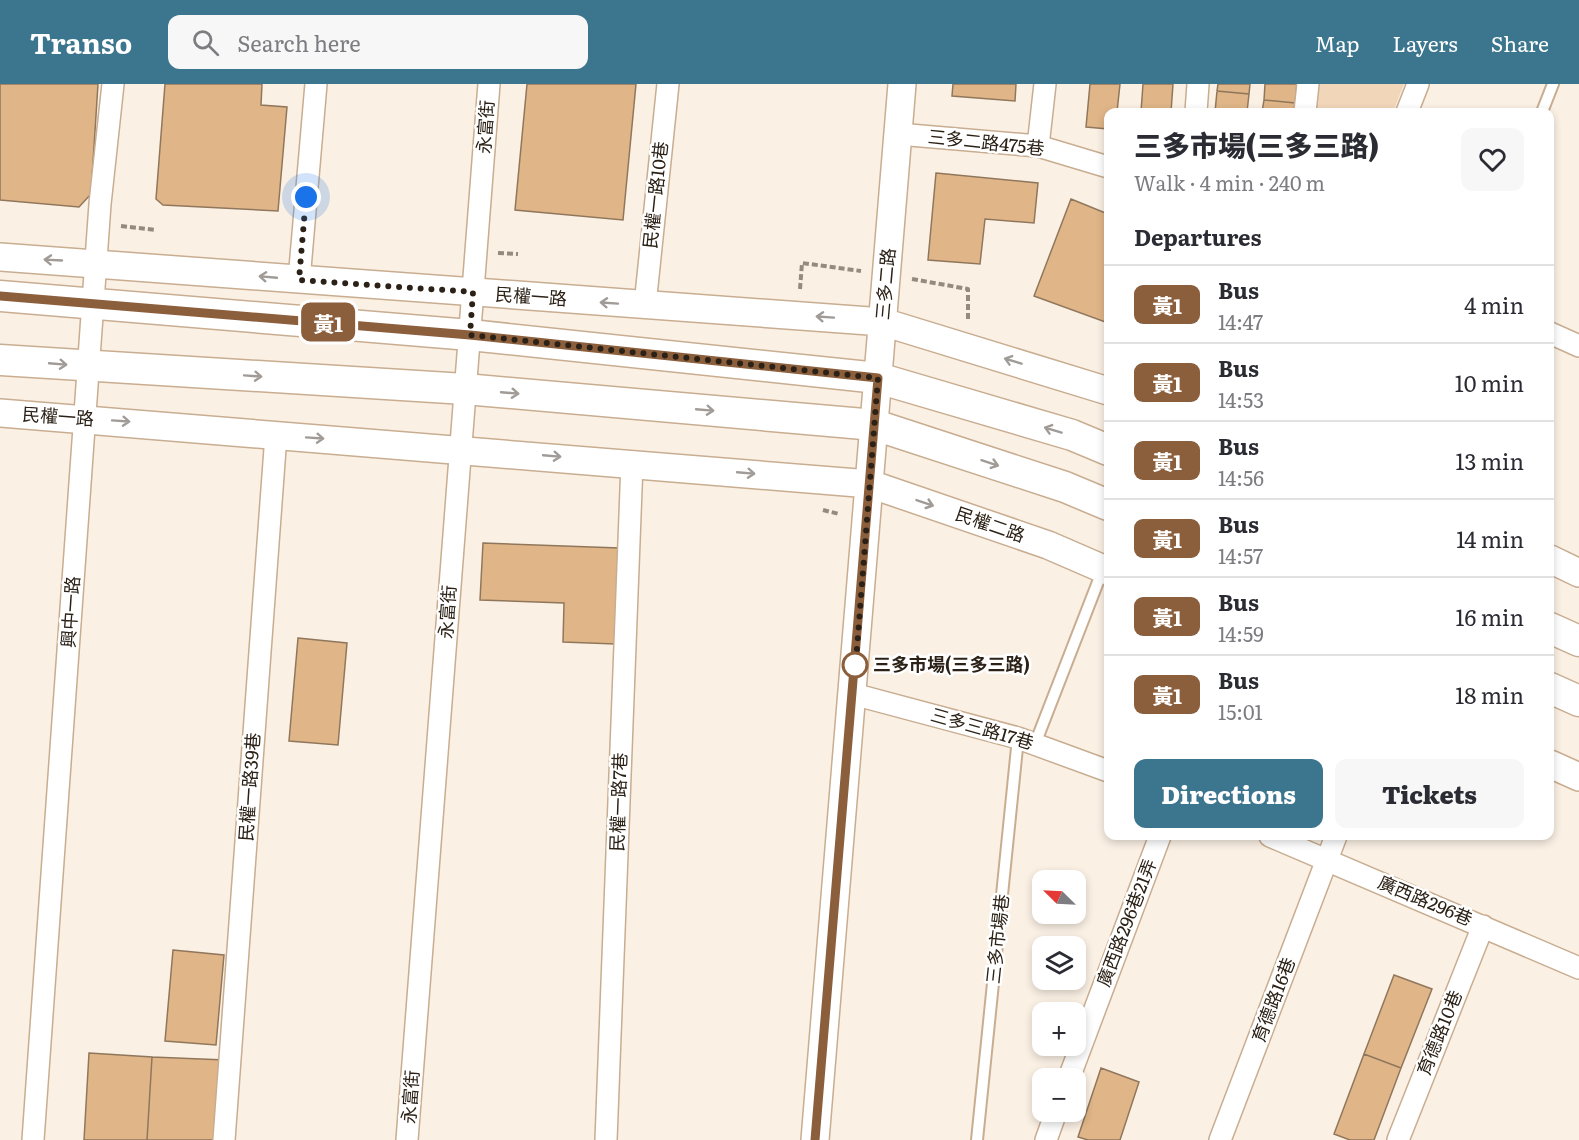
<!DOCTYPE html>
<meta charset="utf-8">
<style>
body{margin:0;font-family:Literata,"Noto Sans TC",serif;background:#f7f7f7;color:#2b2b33;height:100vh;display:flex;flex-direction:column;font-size:22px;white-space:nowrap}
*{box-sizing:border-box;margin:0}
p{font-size:20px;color:#7c7c81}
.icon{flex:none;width:33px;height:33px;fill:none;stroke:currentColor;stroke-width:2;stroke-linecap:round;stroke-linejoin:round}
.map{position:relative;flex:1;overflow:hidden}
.panel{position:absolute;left:1104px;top:24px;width:450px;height:732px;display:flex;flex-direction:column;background:#fff;border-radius:12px;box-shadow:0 3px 9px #0003}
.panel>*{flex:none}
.badge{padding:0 12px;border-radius:9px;font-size:21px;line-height:39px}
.needle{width:39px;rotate:294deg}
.tools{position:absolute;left:1032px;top:786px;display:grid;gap:12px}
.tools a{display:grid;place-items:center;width:54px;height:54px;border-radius:12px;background:#fff;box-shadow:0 3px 9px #0003;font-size:30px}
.you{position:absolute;width:30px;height:30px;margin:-15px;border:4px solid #fff;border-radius:50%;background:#1a73e8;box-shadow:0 0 0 9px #1a73e833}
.map>.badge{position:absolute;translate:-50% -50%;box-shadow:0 0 0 3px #fff}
h2{padding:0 30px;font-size:22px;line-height:54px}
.round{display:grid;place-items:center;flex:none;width:63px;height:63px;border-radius:12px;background:#f7f7f7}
.overview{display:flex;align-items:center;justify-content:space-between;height:102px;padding:0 30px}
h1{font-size:28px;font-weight:800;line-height:45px}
.button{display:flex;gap:12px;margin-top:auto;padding:12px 30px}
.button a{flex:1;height:69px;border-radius:12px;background:#3c758e;color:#fff;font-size:24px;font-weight:800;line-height:69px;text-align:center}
.button a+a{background:#f7f7f7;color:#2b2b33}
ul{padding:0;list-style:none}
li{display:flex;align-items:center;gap:18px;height:78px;padding:0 30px;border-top:2px solid #e1e1e2}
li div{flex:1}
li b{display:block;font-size:22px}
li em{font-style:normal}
li .badge{min-width:66px;font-weight:700;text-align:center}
header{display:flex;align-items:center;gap:36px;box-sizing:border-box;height:84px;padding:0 30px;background:#3c758e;color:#fff}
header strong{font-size:28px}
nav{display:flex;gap:33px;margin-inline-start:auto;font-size:21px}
.search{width:420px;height:54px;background:#f7f7f7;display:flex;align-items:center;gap:15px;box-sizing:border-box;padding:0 21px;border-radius:12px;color:#7c7c81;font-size:22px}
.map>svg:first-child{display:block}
</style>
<header>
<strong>Transo</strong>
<div class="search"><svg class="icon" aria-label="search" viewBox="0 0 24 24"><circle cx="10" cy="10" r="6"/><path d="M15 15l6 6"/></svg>Search here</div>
<nav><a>Map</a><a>Layers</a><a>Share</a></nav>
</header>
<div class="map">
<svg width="1579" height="1056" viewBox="0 0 1579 1056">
<rect width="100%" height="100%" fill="#fbf0e4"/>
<path fill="#f2d6b9" d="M 1317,0 L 1404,0 L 1393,28 L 1314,28 Z"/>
<path fill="#e0b688" stroke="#90775c" stroke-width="1.5" d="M 0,0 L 98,0 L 91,110 L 79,123 L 0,116 Z
M 165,0 L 262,0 L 261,21 L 287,23 L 278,127 L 163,121 L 156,115 Z
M 527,0 L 636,0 L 623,136 L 515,126 Z
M 953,0 L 1016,0 L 1015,17 L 952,12 Z
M 1090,0 L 1120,0 L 1117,28 L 1108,28 L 1108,45 L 1086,43 Z
M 1143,0 L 1173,0 L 1171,28 L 1141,28 Z
M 1218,0 L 1250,0 L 1249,10 L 1217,7 Z
M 1265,0 L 1297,0 L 1295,19 L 1264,16 Z
M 1217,7 L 1249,10 L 1247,28 L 1215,28 Z
M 1264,16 L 1295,19 L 1294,28 L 1262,28 Z
M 936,89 L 1038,99 L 1034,139 L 985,135 L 980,180 L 928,176 Z
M 1071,115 L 1108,130 L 1108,239 L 1034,212 Z
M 483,459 L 619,464 L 615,560 L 563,558 L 564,519 L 480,516 Z
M 298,554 L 347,559 L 338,661 L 289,657 Z
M 173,866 L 224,871 L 216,961 L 165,957 Z
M 1394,891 L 1432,905 L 1401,984 L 1364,970 Z
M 89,969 L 152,973 L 147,1056 L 84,1056 Z
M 1364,970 L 1401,984 L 1374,1056 L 1350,1056 L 1334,1050 Z
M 152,973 L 225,976 L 221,1056 L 147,1056 Z
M 1101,984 L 1139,998 L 1120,1056 L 1088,1056 L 1078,1053 Z"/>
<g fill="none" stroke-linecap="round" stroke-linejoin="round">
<g stroke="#c8ad91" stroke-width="14">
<path id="service" d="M 1542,28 L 1553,0
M 1035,660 L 1103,485
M 977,1056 L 1018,654"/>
</g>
<g stroke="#c8ad91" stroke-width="24">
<path id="minor" d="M 1196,28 L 1198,0
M 1305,28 L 1308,0
M 1407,28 L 1418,0
M 898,50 L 1038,62 L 1108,83
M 1038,62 L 1045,0
M 299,196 L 316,0
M 645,221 L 668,0
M 1550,249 L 1579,262
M 853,610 L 1018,654 L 1108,687
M 1270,752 L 1579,884
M 1069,994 L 1160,752
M 33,1056 L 100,120 L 113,0
M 224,1056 L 276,351
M 407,1056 L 489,0
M 606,1056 L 632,379
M 1046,1056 L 1056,1028
M 1220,1056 L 1336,752
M 1398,1056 L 1483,842"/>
</g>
<g stroke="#c8ad91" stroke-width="30">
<path id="tertiary" d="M 0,173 L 883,238 L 1108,307
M 0,329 L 870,400 L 1048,461 L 1108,487
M 1550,475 L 1579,489
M 1550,680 L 1579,693
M 815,1056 L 902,0"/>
</g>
<g stroke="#c8ad91" stroke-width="33">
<path id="secondary" d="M 0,212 L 470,251 L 878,294 L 1072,351 L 1108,366
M 0,276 L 465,305 L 875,341 L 1065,403 L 1108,421
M 1550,544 L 1579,557
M 1550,604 L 1579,617"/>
</g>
<path stroke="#948a7e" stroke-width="4" stroke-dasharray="6 3" stroke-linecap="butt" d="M 121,142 L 156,146
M 498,169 L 518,170
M 912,195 L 968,205 L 968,237
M 800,205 L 802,179 L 861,187
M 823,426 L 839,430"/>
<use href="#service" stroke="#fff" stroke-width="10"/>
<use href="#minor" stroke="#fff" stroke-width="21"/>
<use href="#tertiary" stroke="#fff" stroke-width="27"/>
<use href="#secondary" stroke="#fff" stroke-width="30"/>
</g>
<defs><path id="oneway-shaft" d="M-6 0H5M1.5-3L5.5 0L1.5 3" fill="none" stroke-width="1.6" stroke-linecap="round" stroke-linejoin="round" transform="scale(1.5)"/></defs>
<g stroke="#a09b96">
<use href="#oneway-shaft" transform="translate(53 176) rotate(-177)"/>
<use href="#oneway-shaft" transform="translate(268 193) rotate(-175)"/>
<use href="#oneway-shaft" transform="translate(609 219) rotate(-176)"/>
<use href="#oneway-shaft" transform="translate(825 233) rotate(-176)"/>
<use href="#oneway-shaft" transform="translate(1013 277) rotate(-163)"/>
<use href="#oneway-shaft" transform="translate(58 280) rotate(5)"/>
<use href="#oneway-shaft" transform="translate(253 292) rotate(4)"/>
<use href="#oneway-shaft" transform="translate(510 309) rotate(5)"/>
<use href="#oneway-shaft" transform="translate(705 326) rotate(5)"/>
<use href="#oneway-shaft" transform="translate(121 337) rotate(4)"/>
<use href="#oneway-shaft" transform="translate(1053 346) rotate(-163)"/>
<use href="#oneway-shaft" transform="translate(315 354) rotate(4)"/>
<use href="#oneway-shaft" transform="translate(552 372) rotate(5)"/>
<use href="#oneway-shaft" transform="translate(990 379) rotate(18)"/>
<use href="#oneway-shaft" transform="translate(746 389) rotate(5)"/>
<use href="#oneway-shaft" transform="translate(925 419) rotate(19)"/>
</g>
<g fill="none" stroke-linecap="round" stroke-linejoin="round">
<g stroke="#fff" stroke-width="14">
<path id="line" d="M 0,212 L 470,251 L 878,294 L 815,1056"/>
</g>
<use href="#line" stroke="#8b5e3c" stroke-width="9"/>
<path stroke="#2b2116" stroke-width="6" stroke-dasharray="0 10.8" d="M 306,113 L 299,196 L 473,208 L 470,251 L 878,294 L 855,590 L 855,581"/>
</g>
<circle fill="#fff" stroke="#8b5e3c" stroke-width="3" cx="855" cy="581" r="12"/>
<g text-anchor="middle" stroke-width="5" stroke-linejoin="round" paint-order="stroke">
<g font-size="18" fill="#2b2116" stroke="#fff">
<text transform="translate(486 43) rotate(-86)" y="6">永富街</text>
<text transform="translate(986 59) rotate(6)" y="6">三多二路475巷</text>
<text transform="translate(656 111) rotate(-84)" y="6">民權一路10巷</text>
<text transform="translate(886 200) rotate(-85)" y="6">三多二路</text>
<text transform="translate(531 213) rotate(4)" y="6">民權一路</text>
<text transform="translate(58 333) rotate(4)" y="6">民權一路</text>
<text transform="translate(990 441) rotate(19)" y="6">民權二路</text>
<text transform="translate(71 528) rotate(-86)" y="6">興中一路</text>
<text transform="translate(448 528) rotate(-86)" y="6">永富街</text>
<text transform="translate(982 645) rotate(16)" y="6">三多三路17巷</text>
<text transform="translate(250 703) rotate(-86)" y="6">民權一路39巷</text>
<text transform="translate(619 718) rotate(-88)" y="6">民權一路7巷</text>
<text transform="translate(1425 817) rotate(23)" y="6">廣西路296巷</text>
<text transform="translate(1127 839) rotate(-69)" y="6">廣西路296巷21弄</text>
<text transform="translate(998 855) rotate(-84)" y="6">三多市場巷</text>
<text transform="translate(1274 916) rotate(-69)" y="6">育德路16巷</text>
<text transform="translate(1440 949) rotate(-68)" y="6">育德路10巷</text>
<text transform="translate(411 1013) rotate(-86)" y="6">永富街</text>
</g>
<g font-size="18" font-weight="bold" fill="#2b2116" stroke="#fff" text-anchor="start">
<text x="873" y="587">三多市場(三多三路)</text>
</g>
</g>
</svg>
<div class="tools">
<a><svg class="needle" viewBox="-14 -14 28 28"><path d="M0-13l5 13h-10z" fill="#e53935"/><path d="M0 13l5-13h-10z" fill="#7c7c81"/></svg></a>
<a><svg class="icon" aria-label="layers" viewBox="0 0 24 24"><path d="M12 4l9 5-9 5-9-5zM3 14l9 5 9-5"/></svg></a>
<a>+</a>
<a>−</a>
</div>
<div class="you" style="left:306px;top:113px"></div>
<b class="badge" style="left:328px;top:238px;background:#8b5e3c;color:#fff">黃1</b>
<section class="panel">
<div class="overview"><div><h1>三多市場(三多三路)</h1><p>Walk · 4 min · 240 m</p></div><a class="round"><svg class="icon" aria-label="heart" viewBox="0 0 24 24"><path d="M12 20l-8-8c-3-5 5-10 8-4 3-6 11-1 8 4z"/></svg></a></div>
<h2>Departures</h2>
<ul>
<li><span class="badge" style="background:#8b5e3c;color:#fff">黃1</span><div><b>Bus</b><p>14:47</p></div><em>4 min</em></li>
<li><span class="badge" style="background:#8b5e3c;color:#fff">黃1</span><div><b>Bus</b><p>14:53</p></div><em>10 min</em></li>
<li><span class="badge" style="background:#8b5e3c;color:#fff">黃1</span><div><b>Bus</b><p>14:56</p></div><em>13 min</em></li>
<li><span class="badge" style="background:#8b5e3c;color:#fff">黃1</span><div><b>Bus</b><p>14:57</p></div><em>14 min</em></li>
<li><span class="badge" style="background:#8b5e3c;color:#fff">黃1</span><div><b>Bus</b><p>14:59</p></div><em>16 min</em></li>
<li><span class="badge" style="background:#8b5e3c;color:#fff">黃1</span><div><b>Bus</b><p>15:01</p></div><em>18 min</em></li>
</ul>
<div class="button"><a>Directions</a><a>Tickets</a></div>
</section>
</div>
